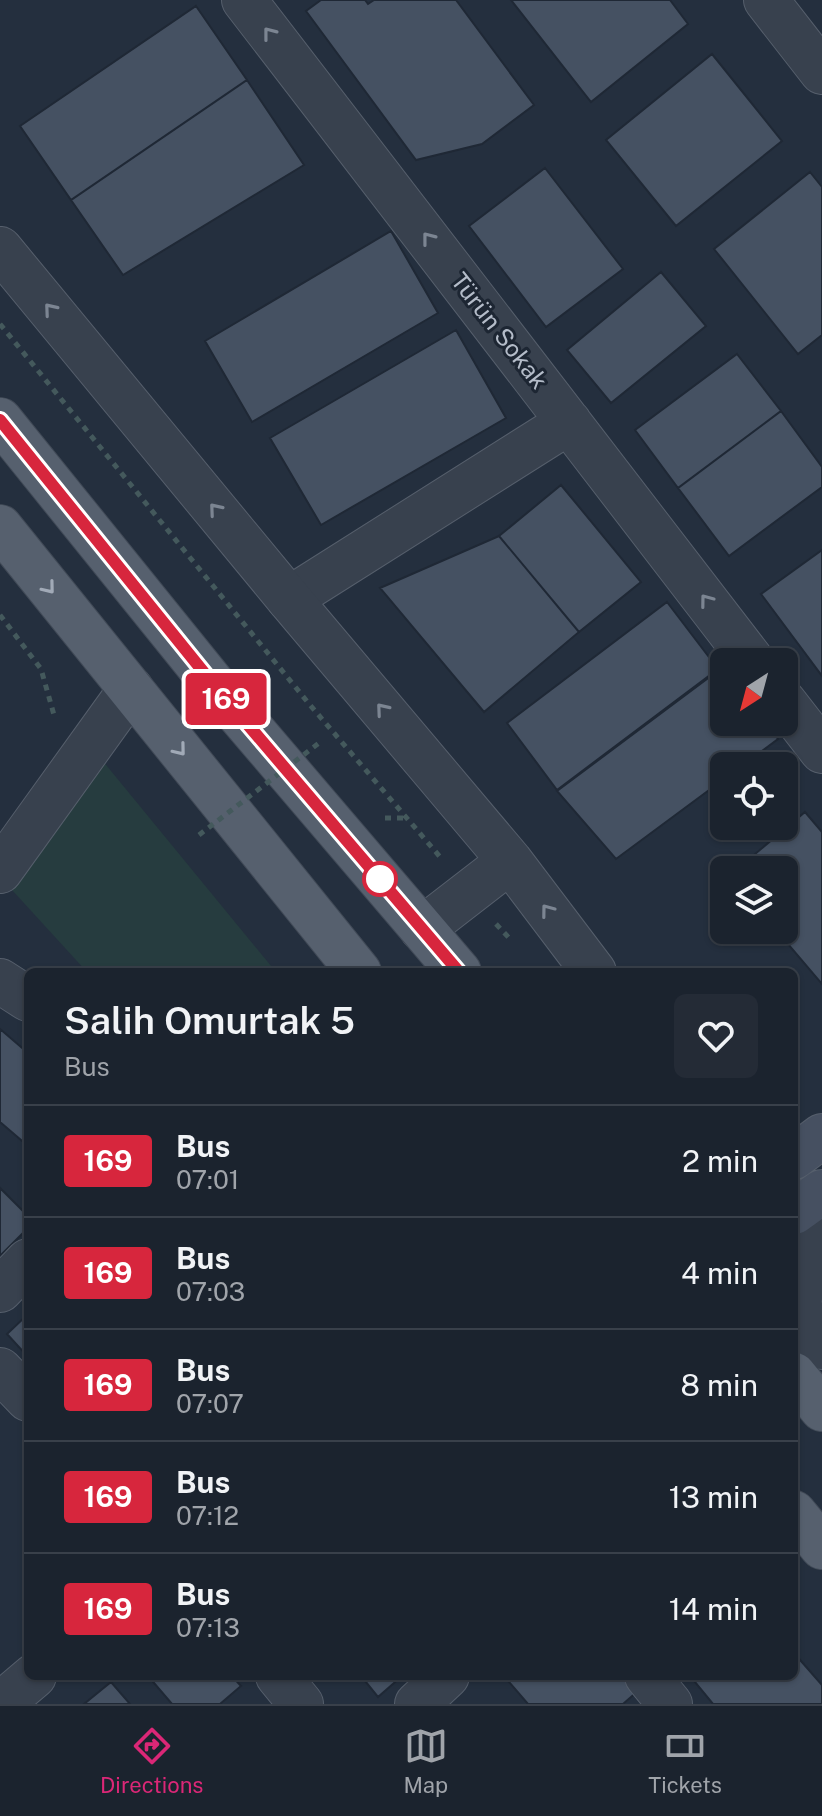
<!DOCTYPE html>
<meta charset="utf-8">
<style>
body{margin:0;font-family:"Public Sans",sans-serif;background:#242b36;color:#f1f3f6;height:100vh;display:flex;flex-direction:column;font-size:30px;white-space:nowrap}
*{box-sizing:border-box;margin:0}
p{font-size:26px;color:#a0a4aa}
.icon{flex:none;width:44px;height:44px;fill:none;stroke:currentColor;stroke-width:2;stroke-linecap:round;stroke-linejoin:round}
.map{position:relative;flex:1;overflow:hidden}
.side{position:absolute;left:24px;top:968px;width:774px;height:712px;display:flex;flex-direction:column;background:#1b232e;border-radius:12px;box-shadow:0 2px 6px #0004,0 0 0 2px #39404a}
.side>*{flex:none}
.badge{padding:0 16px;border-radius:6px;font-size:28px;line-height:52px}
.needle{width:52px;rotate:216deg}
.fabs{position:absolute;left:710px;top:648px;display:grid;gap:16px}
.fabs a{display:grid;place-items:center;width:88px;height:88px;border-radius:12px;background:#1b232e;box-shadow:0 2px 6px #0004,0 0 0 2px #39404a;font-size:40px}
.map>.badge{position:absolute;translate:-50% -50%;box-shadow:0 0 0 4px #fff}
.round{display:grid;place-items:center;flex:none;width:84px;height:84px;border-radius:12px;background:#242b36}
.head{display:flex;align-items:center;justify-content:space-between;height:136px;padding:0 40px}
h1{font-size:38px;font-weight:600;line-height:60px}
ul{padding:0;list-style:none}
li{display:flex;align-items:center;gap:24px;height:112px;padding:0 40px;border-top:2px solid #39404a}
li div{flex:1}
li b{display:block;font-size:30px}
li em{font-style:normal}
li .badge{min-width:88px;font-weight:700;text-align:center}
.tabs{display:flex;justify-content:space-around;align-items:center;height:112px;border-top:2px solid #39404a;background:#1b232e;font-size:22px;color:#a0a4aa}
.tabs a{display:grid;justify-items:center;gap:4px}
.tabs .on{color:#db2777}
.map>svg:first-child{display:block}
</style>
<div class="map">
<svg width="822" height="1704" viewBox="0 0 822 1704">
<rect width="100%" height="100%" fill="#242f3e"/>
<path fill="#263c3f" d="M 102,760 L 276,972 L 87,972 L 12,890 Z"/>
<path fill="#455162" stroke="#1f2835" stroke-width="2" d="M 321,0 L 365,0 L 368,4 L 374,0 L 456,0 L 534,105 L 482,144 L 416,160 L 306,11 Z
M 511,0 L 670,0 L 688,24 L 591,102 Z
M 196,6 L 247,80 L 71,200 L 20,126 Z
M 712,54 L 782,141 L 676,226 L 606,140 Z
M 247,80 L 304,165 L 123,275 L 71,200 Z
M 545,168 L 623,269 L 546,327 L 469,226 Z
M 810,172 L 822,187 L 822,335 L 798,354 L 714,249 Z
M 391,231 L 438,313 L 252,422 L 205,341 Z
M 661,272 L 706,326 L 611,403 L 567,350 Z
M 456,330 L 506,418 L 321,525 L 270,438 Z
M 737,354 L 781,411 L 678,488 L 635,430 Z
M 781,411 L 822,467 L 822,487 L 729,556 L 678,488 Z
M 561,485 L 641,582 L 579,632 L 499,536 Z
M 499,536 L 579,632 L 484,712 L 380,588 Z
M 822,550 L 822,676 L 761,594 Z
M 667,602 L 718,669 L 557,790 L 507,723 Z
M 723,667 L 724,722 L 765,722 L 778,739 L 742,766 L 724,766 L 724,779 L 616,859 L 557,791 Z
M 805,812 L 822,832 L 822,984 L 776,930 L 784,930 L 784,870 L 736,870 Z
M 0,1029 L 28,1053 L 28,1146 L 0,1122 Z
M 0,1188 L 28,1216 L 28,1228 L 0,1256 Z
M 28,1314 L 28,1357 L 7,1334 Z
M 794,1653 L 822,1685 L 822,1704 L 713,1704 L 690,1676 L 794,1676 Z
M 148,1676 L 232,1676 L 241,1686 L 220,1704 L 172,1704 Z
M 361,1676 L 402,1676 L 378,1697 Z
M 504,1676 L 627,1676 L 639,1690 L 623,1704 L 528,1704 Z
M 111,1682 L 130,1704 L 84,1704 Z"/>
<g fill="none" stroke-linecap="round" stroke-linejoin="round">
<g stroke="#565f6c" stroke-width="46">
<path id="minor" d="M 244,0 L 753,662
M 766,0 L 822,72
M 289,599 L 569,422
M 784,702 L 822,751
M 0,871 L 131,689
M 0,981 L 28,999
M 822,1205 L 805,1250 L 799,1307 L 822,1347
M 0,1290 L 28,1261
M 0,1370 L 28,1399
M 278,1676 L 301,1704
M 647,1676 L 670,1704
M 1,1704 L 34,1676
M 417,1704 L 447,1676"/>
</g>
<g stroke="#565f6c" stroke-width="46">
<path id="tertiary" d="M 0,249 L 289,599 L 510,861 L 594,972
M 422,929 L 510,861"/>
</g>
<g stroke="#565f6c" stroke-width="46">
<path id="secondary" d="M 794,1157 L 822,1136
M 794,1212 L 822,1192"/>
</g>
<g stroke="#414a57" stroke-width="46">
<path id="primary" d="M 0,420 L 214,685 L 459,972
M 0,527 L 359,972
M 794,1375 L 822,1409
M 794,1513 L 822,1547"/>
</g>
<path stroke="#44595c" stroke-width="5" stroke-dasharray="6 6" stroke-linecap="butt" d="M 0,324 L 310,705 L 441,858
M 0,615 L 41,669 L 54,715 L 52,717
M 385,818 L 407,818
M 496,924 L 511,940"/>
<use href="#minor" stroke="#38414e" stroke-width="44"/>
<use href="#tertiary" stroke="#38414e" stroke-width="44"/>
<use href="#secondary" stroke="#465061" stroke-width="44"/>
<use href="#primary" stroke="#56606e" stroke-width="44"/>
<path stroke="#44595c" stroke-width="5" stroke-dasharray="6 6" stroke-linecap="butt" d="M 199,835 L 319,743"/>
</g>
<defs><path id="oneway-chevron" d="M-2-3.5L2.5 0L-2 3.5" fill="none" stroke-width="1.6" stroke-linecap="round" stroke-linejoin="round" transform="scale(2)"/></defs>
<g stroke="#7c8592">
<use href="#oneway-chevron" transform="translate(269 33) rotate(-128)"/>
<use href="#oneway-chevron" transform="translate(428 238) rotate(-128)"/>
<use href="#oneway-chevron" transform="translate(50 309) rotate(-130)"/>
<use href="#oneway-chevron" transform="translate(215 509) rotate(-130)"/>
<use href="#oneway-chevron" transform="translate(706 600) rotate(-127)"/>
<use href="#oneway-chevron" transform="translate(382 709) rotate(-130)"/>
<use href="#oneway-chevron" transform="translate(547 910) rotate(-127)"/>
</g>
<g stroke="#a1aab7">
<use href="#oneway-chevron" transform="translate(49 588) rotate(51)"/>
<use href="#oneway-chevron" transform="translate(180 750) rotate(51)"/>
</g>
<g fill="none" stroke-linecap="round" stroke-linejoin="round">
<g stroke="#fff" stroke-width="18">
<path id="line" d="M 0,420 L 214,685 L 459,972"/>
</g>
<use href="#line" stroke="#d7263d" stroke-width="12"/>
</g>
<circle fill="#fff" stroke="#d7263d" stroke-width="4" cx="380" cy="879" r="16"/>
<g text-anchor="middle" stroke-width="6" stroke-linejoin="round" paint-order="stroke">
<g font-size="24" fill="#b4bcc9" stroke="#1d2633">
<text transform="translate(499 331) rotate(52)" y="8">Türün Sokak</text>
</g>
</g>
</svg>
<div class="fabs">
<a><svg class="needle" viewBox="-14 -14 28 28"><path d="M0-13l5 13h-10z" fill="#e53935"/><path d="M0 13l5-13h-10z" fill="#a0a4aa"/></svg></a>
<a><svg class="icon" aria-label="locate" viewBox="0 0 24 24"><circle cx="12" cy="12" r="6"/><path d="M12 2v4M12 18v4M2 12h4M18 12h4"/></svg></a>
<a><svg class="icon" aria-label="layers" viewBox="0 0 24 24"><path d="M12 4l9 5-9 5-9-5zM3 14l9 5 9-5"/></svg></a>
</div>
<b class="badge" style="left:226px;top:699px;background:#d7263d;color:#fff">169</b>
<section class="side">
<div class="head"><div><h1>Salih Omurtak 5</h1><p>Bus</p></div><a class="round"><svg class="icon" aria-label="heart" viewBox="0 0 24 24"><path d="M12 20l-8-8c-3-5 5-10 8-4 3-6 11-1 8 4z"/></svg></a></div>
<ul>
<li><span class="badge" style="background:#d7263d;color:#fff">169</span><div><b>Bus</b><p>07:01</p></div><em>2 min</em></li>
<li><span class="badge" style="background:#d7263d;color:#fff">169</span><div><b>Bus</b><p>07:03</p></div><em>4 min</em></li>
<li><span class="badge" style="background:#d7263d;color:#fff">169</span><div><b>Bus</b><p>07:07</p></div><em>8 min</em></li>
<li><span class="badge" style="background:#d7263d;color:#fff">169</span><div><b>Bus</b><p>07:12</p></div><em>13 min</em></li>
<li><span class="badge" style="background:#d7263d;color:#fff">169</span><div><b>Bus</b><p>07:13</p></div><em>14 min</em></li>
</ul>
</section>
</div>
<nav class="tabs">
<a class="on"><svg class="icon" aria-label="directions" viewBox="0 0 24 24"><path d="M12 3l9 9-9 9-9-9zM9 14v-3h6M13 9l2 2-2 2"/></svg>Directions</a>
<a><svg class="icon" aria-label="map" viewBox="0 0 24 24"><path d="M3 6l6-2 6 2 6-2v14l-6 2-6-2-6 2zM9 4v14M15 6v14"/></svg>Map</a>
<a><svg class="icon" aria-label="tickets" viewBox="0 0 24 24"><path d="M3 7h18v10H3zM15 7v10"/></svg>Tickets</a>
</nav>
